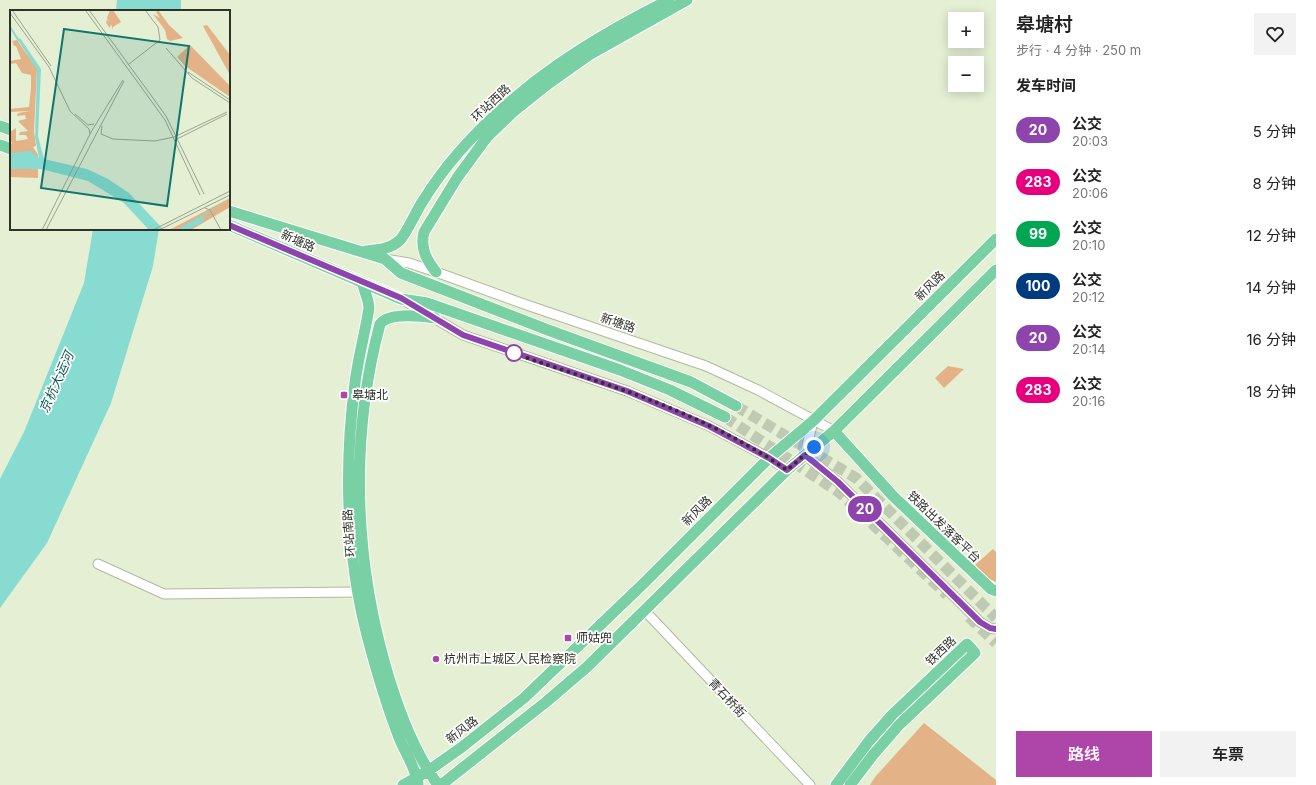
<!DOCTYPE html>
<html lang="zh">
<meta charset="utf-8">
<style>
body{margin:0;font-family:Inter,"Noto Sans SC",sans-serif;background:#f2f2f2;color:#222;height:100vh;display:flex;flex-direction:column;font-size:15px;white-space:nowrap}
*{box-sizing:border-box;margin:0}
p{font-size:13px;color:#767676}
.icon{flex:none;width:22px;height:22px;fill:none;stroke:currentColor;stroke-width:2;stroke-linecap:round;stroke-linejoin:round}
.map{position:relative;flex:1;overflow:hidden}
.side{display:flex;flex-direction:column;background:#fff;width:320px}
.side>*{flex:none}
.badge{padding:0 8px;border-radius:13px;font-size:14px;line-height:26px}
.tools{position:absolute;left:948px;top:12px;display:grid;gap:8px}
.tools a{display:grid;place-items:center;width:36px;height:36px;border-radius:0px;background:#fff;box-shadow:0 2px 10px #0003;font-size:20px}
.you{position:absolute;width:20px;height:20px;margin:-10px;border:3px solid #fff;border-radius:50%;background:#1a73e8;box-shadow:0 0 0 6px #1a73e833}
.map>.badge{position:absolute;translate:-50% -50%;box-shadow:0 0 0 2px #fff}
h2{padding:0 20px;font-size:15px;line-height:36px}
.round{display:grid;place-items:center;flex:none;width:42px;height:42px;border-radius:0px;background:#f2f2f2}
.overview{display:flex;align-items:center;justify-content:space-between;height:68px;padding:0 20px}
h1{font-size:19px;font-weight:600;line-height:30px}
.button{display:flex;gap:8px;margin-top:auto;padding:8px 20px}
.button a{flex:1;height:46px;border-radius:0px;background:#ae46a9;color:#fff;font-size:16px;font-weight:600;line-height:46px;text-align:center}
.button a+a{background:#f2f2f2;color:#222}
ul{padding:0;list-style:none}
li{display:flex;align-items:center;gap:12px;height:52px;padding:0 20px}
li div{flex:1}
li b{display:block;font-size:15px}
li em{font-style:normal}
li .badge{min-width:44px;font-weight:700;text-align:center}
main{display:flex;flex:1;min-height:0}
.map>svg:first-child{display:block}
</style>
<main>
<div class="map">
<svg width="996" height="785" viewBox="0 0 996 785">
<rect width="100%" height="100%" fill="#e5efd4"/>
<path fill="#e3b287" d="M 948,366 L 964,369 L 944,388 L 935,378 Z
M 993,549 L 996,552 L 996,582 L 985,577 L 975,565 Z
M 924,723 L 996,780 L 996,785 L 870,785 L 875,777 Z"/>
<path fill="#87dbd1" d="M 117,0 L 181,0 L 181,11 L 116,11 Z
M 93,229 L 159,229 L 153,266 L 111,403 L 47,543 L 0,608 L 0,479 L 24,432 L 84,283 Z"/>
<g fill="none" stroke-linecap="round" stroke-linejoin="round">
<path stroke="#c0c9b1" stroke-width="11" stroke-dasharray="11 5.5" stroke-linecap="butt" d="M 736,406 L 856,478 L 996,618
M 725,417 L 840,493 L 947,595
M 969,617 L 996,643"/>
<g stroke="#b0ba9f" stroke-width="11">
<path id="minor" d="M 385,259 L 409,263 L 436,272 L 524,304 L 706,366 L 758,390 L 834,431
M 405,301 L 463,335 L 627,391 L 709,426 L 769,458 L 787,470
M 813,421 L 805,455 L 838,482 L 980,622 L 990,628 L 996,629
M 98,564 L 164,594 L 359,592
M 645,611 L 810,785"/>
</g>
<g stroke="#fff" stroke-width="13">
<path id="major" d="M 0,126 L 11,130
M 0,145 L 11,149
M 229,211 L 385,259 L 401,273 L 548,330 L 691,382 L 736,406
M 229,225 L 401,299 L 427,303 L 620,370 L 670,390 L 725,417
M 366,251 C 377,250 391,249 400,240 C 406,234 416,212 421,204 C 432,186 445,168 459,152 C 518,85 589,40 669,0
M 436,272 C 426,259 420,248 424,232 L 457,178 L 487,137 L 513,112 L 548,84 L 589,55 L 687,0
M 362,282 L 368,301 L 369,308 C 365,333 358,358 355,383 C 344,466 346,557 368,639 C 377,673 387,707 400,740 C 406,754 416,769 418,784
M 435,318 C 422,316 389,312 380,324 C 349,440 354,563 389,678 C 401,716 415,753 438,785
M 834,431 L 893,496 L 991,589 L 996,591
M 403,785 L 428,771 L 462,747 L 524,698 L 643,584 L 769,458 L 813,421 L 996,239
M 441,785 L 546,702 L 587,667 L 787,470 L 834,431 L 996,270
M 836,785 L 869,741 L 892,715 L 967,644 L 975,653 L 899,725 L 873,755 L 850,785"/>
</g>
<use href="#minor" stroke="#fff" stroke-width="9"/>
<use href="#major" stroke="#79d0a5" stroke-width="11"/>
</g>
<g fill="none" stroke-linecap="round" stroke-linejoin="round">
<g stroke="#fff" stroke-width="9">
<path id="line" d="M 229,225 L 401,298 L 463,335 L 627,391 L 709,426 L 769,458 L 787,470 L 805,455 L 838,482 L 980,622 L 990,628 L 996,629"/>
</g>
<use href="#line" stroke="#8e44ad" stroke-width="6"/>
<path stroke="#2e3227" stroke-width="4" stroke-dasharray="0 7.2" d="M 514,353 C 551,367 589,378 626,391 C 680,410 741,438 787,470 L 814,447"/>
</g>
<circle fill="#fff" stroke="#8e44ad" stroke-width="2" cx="514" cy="353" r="8"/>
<g fill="#ae46a9" stroke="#fff" stroke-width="1.5">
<rect x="340" y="391" width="8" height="8" rx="2"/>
<rect x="564" y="634" width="8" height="8" rx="2"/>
<circle cx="436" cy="659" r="4"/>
</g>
<g text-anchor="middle" stroke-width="3.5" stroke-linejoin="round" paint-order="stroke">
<g font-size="12" fill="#2e3227" stroke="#fff">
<text transform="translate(491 103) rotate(-43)" y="4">环站西路</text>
<text transform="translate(298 241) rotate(24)" y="4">新塘路</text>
<text transform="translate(930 286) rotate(-45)" y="4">新风路</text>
<text transform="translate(618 323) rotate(19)" y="4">新塘路</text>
<text transform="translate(697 511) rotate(-45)" y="4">新风路</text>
<text transform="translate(944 527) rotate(44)" y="4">铁路出发落客平台</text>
<text transform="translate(349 533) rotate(-94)" y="4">环站南路</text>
<text transform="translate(941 651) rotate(-43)" y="4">铁西路</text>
<text transform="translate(727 698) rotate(47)" y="4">青石桥街</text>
<text transform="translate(462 730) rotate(-37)" y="4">新风路</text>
</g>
<g font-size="12" fill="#2e3227" stroke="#fff" text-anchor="start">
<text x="352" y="399">皋塘北</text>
<text x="576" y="642">师姑兜</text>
<text x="444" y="663">杭州市上城区人民检察院</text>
</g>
<g font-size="13" font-style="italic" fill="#0b5650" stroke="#fff">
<text transform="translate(56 382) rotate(-66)" y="5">京杭大运河</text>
</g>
</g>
<g transform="translate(10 10)">
<rect width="220" height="220" fill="#e5efd4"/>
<path d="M 100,0 L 103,0 L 111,12 L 103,17 L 103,20 L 101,14 L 100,18 L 96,13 L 97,9 L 100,13 L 97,8 ZM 148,0 L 159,15 L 173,28 L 160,31 L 157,29 L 155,20 L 143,4 L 150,8 L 146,2 ZM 197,15 L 220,45 L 220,65 L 193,16 ZM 7,30 L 27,59 L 24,121 L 26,136 L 23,137 L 28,145 L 28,168 L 0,167 L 0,134 L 3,133 L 0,132 L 0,122 L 6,118 L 6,131 L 18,129 L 16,125 L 9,125 L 10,122 L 18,121 L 8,111 L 16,109 L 15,105 L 7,106 L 8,103 L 20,101 L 0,102 L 0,99 L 19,97 L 21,78 L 21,65 L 12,63 L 6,53 L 0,54 L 0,51 L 11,49 L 6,36 L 4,36 L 2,31 ZM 180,35 L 220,76 L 220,87 L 175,56 L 167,47 ZM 220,188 L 220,197 L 181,220 L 159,220 Z" fill="#e3b287"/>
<path d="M 10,28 L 31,59 L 28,126 L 34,149 L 77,159 L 98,169 L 119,183 L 154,220 L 139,220 L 114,193 L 78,171 L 31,159 L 0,159 L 0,143 L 21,141 L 29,148 L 25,127 L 27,60 L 8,30 ZM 220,190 L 194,206 L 194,211 L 178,220 L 166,220 Z" fill="#87dbd1"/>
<path fill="none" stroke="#87dbd1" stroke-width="2" d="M 0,17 L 9,31"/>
<path fill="none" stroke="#9ca38f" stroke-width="1" d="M 2,0 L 41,56M 79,0 L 156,106 L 194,184M 76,1 L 155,110 L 190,185M 0,3 L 39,57 L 60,101 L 79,119 L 80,124M 156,38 L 182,68 L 220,93M 119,54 L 150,30 L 148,17 L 135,0M 178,62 L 220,90M 65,104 L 78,115 L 84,114M 92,116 L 91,124 L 103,129 L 145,131 L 164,127 L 217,102M 167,129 L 217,104M 195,198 L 200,200 L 211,220M 32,220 L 81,122 L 113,70M 36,220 L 114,71M 143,220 L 220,181M 149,220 L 220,185"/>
<path fill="#0f766e" fill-opacity="0.15" stroke="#0f766e" stroke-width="2" d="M 54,19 L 179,36 L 157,196 L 31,178 Z"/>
<rect width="220" height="220" fill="none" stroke="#2e3227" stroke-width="2"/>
</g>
</svg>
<div class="tools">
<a>+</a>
<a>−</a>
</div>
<div class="you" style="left:814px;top:447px"></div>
<b class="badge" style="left:865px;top:509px;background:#8e44ad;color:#fff">20</b>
</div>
<section class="side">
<div class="overview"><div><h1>皋塘村</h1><p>步行 · 4 分钟 · 250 m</p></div><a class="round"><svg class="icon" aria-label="heart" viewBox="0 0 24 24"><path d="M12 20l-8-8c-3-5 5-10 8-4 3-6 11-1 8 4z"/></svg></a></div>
<h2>发车时间</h2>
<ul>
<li><span class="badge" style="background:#8e44ad;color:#fff">20</span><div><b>公交</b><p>20:03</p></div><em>5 分钟</em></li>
<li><span class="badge" style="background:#e6007e;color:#fff">283</span><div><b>公交</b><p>20:06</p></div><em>8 分钟</em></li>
<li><span class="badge" style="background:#00a651;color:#fff">99</span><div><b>公交</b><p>20:10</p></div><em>12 分钟</em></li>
<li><span class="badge" style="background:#003b80;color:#fff">100</span><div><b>公交</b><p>20:12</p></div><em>14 分钟</em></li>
<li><span class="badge" style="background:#8e44ad;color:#fff">20</span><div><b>公交</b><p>20:14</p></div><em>16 分钟</em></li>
<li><span class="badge" style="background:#e6007e;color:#fff">283</span><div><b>公交</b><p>20:16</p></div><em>18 分钟</em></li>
</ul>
<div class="button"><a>路线</a><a>车票</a></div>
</section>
</main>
